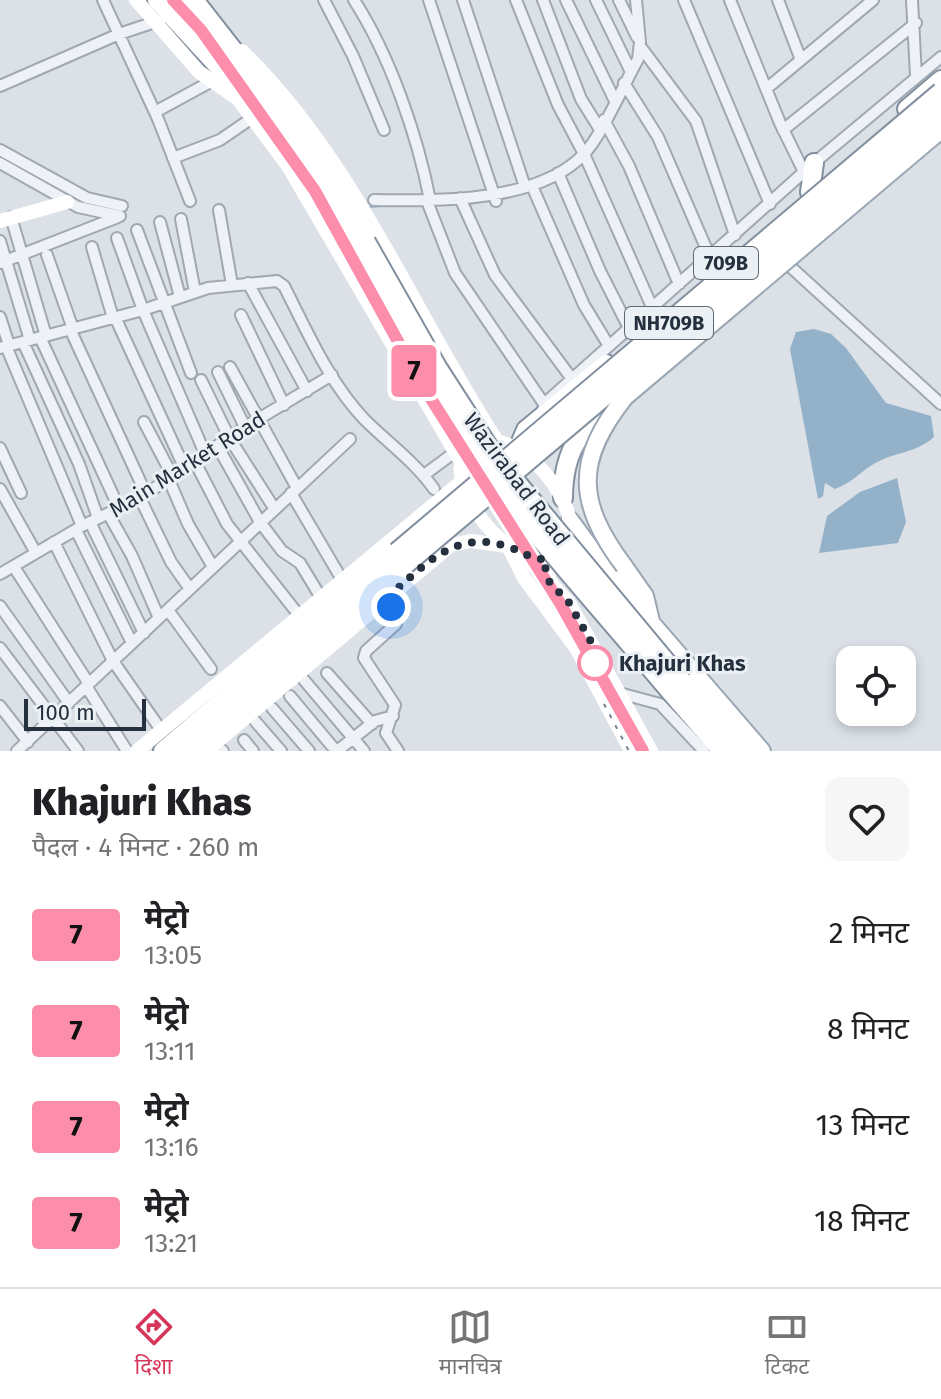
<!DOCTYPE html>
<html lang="hi">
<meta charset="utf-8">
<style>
body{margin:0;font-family:"Fira Sans","Noto Sans Devanagari",sans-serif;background:#f6f6f6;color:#202124;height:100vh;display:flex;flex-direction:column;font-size:30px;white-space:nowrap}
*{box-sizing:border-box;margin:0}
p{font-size:26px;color:#757577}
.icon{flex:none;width:44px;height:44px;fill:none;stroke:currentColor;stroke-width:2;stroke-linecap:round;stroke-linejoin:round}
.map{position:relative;height:751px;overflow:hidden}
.drawer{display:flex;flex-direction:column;background:#fff;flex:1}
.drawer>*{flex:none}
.badge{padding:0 16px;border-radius:6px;font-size:28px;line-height:52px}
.controls{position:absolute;left:836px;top:646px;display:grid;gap:16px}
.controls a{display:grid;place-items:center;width:80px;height:80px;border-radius:16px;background:#fff;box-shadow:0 4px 12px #0003;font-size:40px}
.scale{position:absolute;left:24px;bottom:20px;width:122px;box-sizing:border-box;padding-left:8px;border:4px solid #24303e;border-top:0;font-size:22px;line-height:28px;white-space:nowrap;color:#24303e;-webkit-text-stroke:6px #ebf0f5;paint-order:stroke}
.you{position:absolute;width:40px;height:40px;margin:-20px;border:6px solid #fff;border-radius:50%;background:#1a73e8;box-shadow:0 0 0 12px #1a73e833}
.map>.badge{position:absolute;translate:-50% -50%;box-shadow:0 0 0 4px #fff}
.round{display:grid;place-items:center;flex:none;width:84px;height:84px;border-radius:16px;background:#f6f6f6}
.headline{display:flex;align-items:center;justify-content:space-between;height:136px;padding:0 32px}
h1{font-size:38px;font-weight:800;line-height:60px}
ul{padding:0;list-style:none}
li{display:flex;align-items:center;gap:24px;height:96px;padding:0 32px}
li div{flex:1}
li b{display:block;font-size:30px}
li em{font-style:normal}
li .badge{min-width:88px;font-weight:700;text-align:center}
.dock{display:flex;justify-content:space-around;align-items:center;height:112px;border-top:2px solid #e0e0e0;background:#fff;font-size:22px;color:#757577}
.dock a{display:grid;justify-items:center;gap:4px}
.dock .on{color:#d6365a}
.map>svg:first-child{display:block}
</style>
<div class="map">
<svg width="941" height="751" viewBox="0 0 941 751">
<rect width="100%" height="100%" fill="#dbe1e7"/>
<path fill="#93b2ca" d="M 814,329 L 831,334 L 846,348 L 886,403 L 931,416 L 934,437 C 915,454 895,451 872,465 C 858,474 851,483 835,489 L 825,483 L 823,496 L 818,499 L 790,349 L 796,332 Z
M 897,478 L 906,522 L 898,543 L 819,553 L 827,516 L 860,492 Z"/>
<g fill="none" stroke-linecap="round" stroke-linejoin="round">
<path stroke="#93b2ca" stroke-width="2" d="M 0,156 L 17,165
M 445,204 L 458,204
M 469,204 L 490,200
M 369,207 L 394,205"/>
<g stroke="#a0a8b1" stroke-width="14">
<path id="street" d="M 103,0 L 158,119 L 190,201
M 324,0 L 353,56 L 384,130
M 354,0 C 390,56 417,134 430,200
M 429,0 L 496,201
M 463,0 L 525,187
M 516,0 L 558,105 L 584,154 L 652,307
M 543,0 L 581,99 L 599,128
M 566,0 L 615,101
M 596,0 L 631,72
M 619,0 L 637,37
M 684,0 L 770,204
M 730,0 L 780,123 L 804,172
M 778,0 L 801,60
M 912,0 L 916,76
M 640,46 L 696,121 L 735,235
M 624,83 L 658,137 L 710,257
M 0,86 L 119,34 L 161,20
M 766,89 L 873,0
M 155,112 L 212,81
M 604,120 L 629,166 L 679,284
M 783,130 L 916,23
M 0,150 L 87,198 L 122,206
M 173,158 L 220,140 L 252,118
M 0,163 L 78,207 L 120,216
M 558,173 L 600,271 L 629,328
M 532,186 L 584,305 L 609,346
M 460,198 L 495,275 L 572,379
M 374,200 C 436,201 538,203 584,154 C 602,135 624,84 638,59 L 640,42 L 636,0
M 427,201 L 455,273 L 544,404
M 219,210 L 232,285
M 11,217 L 46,336
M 181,219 L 195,292
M 160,222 L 180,297
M 137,230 L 191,373
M 117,238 L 143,310 L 206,456
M 0,241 L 30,340
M 92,247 L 113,318
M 47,255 L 73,329
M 783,260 L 941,404
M 0,263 L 118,217
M 248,283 L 307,391
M 241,315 L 284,405
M 0,317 L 9,345
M 115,317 L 185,469
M 70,329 L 146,494
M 40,337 L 119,508
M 23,342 L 79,464 L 98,518
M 6,346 L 82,526
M 0,348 L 143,310 L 208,288 L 277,281 L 284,286 C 307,331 329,382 364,419 C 387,442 415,462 434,489
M 230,367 L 297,488
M 218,372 L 245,427
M 201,380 L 230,439 L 274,508
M 543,411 L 544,404 L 814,163 L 941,57
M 144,422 L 173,477
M 218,447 L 260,522 L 282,551 L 300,563 L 320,596
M 0,448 L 21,493
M 195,462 L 227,524 L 298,614
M 424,475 L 455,452
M 169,480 L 188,524 L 213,567
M 0,489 L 36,553
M 291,493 L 341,578
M 140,498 L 171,562 L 190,589
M 109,515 L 132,556 L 159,618
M 90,522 L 144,633
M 76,530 L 132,643
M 54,542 L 113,661 L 161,730
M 14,567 L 89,684
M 0,574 L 82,526 L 140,498 L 245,427 L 332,375
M 385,599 L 396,617 L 396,624 L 366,651 L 364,658 L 395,705 L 386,733 L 398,751
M 0,606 L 69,703
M 168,610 L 211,669
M 0,648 L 78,751
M 327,673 L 372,724
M 304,680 L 364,751
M 86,686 L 127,751
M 619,693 L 660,704 L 704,751
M 290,696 L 336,751
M 0,706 L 28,742
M 272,708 L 309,751
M 255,721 L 281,751
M 244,740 L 253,751
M 222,750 L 223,751
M 17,751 L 350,439
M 337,751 L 375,721 L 393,716"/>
</g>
<g stroke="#9aa6b3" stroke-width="20">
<path id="primary" d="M 570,520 L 611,576 L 762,751
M 624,566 L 645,596 L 651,621"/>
</g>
<g stroke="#828f9e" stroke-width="22">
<path id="highway" d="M 157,0 L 288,142 L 353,248
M 194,0 L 319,160 L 366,242
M 907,109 L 941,80
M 810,192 L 814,163
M 518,449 L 526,430 L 606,364
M 563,498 C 563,442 587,425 626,391
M 682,681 L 743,751
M 670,691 L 722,751
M 163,751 L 397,552
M 186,751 L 406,564"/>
</g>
<use href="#street" stroke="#eef1f5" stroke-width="10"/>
<path stroke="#fff" stroke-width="14" d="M 136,0 L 199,72 L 238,99
M 242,51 C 355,161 412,310 497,441
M 232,91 L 288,166 L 461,462
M 0,221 L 67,202
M 490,440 C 556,448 610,567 533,558 C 494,554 419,450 490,440 Z
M 508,546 L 524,578 L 576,648 L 631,751
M 547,560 C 543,579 555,588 568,601 L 651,751
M 137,751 L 461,482
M 206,751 L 451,545 L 471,541 L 507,546"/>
<use href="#primary" stroke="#fff" stroke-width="16"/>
<use href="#highway" stroke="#fff" stroke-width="18"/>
<path stroke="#748191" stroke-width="2" stroke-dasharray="4 8" stroke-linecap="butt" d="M 173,0 L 201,30 L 315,191 L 421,383 L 573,625 L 643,751
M 604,704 L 629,751"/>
<g stroke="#9aa6b3" stroke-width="20" stroke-linecap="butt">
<path id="primary-bridge" d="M 624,566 C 576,502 575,460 625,397 L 941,130"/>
</g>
<g stroke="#828f9e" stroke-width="22" stroke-linecap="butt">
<path id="highway-bridge" d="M 366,242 L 437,367 L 493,454 L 682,681
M 353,248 C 393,320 431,396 480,462 C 539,541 606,615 670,691
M 397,552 L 941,92
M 406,564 L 941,112"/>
</g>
<use href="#primary-bridge" stroke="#fff" stroke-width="16"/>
<use href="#highway-bridge" stroke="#fff" stroke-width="18"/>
</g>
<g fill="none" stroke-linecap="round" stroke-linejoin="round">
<g stroke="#fff" stroke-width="18">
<path id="line" d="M 173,0 L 201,30 L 315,191 L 421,383 L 560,603 L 643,751"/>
</g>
<use href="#line" stroke="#fc8eac" stroke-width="12"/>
<path stroke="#24303e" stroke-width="8" stroke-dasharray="0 14.4" d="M 391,607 L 385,599 C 423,568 452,529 506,546 C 523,551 525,557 547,560 L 545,571 L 550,583 L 568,601 L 598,654 L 595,663"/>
</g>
<circle fill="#fff" stroke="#fc8eac" stroke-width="4" cx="595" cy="663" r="16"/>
<g text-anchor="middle" stroke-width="6" stroke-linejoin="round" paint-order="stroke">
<g fill="#ebf0f5" stroke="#606a75" stroke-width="2">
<rect x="694" y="247" width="64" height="32" rx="6"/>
<rect x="625" y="307" width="88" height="32" rx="6"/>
</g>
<g font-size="20" font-weight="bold" fill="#24303e">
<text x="726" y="270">709B</text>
<text x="669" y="330">NH709B</text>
</g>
<g font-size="22" fill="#24303e" stroke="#ebf0f5">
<text transform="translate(187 464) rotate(-32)" y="8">Main Market Road</text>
<text transform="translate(517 479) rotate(53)" y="8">Wazirabad Road</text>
</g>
<g font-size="22" font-weight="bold" fill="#24303e" stroke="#ebf0f5" text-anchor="start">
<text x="619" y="671">Khajuri Khas</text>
</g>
</g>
</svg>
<div class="controls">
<a><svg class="icon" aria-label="locate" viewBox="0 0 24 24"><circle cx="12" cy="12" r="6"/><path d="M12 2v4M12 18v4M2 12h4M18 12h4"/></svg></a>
</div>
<div class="scale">100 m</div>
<div class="you" style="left:391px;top:607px"></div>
<b class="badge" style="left:414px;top:371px;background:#fc8eac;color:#111">7</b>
</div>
<section class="drawer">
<div class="headline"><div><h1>Khajuri Khas</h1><p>पैदल · 4 मिनट · 260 m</p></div><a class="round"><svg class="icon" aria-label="heart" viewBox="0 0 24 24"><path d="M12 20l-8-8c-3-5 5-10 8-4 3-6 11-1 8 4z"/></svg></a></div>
<ul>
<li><span class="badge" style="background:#fc8eac;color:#111">7</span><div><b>मेट्रो</b><p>13:05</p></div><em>2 मिनट</em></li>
<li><span class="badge" style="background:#fc8eac;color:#111">7</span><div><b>मेट्रो</b><p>13:11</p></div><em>8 मिनट</em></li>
<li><span class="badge" style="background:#fc8eac;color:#111">7</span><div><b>मेट्रो</b><p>13:16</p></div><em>13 मिनट</em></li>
<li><span class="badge" style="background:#fc8eac;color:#111">7</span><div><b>मेट्रो</b><p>13:21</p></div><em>18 मिनट</em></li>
</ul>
</section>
<nav class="dock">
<a class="on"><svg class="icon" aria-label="directions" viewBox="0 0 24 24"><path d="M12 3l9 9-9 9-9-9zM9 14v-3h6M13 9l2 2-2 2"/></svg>दिशा</a>
<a><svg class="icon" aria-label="map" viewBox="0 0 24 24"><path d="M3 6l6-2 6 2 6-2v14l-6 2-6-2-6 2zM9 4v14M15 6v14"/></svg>मानचित्र</a>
<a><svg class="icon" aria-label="tickets" viewBox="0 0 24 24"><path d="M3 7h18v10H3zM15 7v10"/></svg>टिकट</a>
</nav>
